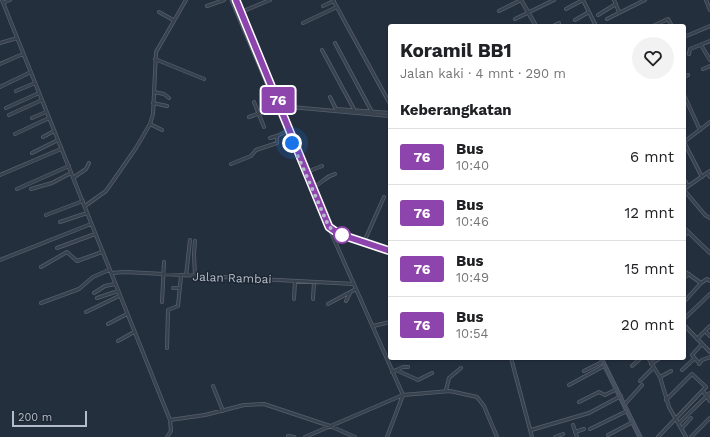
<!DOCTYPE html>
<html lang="id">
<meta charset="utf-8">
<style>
body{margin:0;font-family:"Work Sans",sans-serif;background:#f2f2f2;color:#202124;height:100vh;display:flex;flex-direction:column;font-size:15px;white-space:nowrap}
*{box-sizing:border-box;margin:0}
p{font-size:13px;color:#757577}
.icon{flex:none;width:22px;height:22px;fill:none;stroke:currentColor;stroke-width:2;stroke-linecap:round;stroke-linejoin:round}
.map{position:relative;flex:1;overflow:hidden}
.side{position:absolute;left:388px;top:24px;width:298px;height:336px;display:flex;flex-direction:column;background:#fff;border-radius:4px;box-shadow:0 1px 3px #0004}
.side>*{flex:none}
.badge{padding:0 8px;border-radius:3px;font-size:14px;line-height:26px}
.scale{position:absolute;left:12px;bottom:10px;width:75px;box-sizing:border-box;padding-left:4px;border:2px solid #b4bcc9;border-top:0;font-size:11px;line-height:14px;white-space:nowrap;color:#b4bcc9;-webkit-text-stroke:3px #1d2633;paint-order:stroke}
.you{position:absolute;width:20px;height:20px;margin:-10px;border:3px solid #fff;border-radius:50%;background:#1a73e8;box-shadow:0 0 0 6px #1a73e833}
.map>.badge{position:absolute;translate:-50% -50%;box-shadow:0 0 0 2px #fff}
h2{padding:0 12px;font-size:15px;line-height:36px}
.round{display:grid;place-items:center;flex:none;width:42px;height:42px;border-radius:21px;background:#f2f2f2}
.headline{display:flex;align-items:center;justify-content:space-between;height:68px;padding:0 12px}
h1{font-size:19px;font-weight:700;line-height:30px}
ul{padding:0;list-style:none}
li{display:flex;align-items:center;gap:12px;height:56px;padding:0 12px;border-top:1px solid #e0e0e0}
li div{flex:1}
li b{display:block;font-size:15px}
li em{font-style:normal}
li .badge{min-width:44px;font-weight:700;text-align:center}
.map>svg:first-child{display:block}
</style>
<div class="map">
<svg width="710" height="437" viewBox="0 0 710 437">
<rect width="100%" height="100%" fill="#242f3e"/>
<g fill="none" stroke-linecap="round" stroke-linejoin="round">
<g stroke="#565f6c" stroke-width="4">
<path id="minor" d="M 2,0 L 170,420 L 171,431 L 167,437
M 333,0 L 390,104
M 583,0 L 596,26
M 614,0 L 619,12
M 706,0 L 710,10
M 3,3 L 10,0
M 207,6 L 224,0
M 323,6 L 334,1
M 566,9 L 583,0
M 499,11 L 521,0
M 159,12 L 173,20
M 241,12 L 270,0
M 598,15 L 616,4
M 515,19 L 554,0
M 607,19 L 645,0
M 575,20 L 589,12
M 303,23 L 337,7
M 553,26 L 559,23
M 653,26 L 668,19 L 672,26
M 684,37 L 710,26
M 0,43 L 17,38
M 335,43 L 372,112
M 701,45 L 710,60
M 322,50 L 355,111
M 689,54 L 690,49 L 710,41
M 155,59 L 204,79
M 0,64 L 23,54
M 703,69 L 710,66
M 684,77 L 688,75
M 0,87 L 31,72
M 16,91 L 35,83
M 154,92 L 164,94 L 169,98
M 684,95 L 700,130
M 330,97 L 336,109 L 390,113
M 254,102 L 264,127
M 153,103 L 167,106
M 6,108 L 39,93
M 9,115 L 42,100
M 249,117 L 280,106 L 390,116
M 32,118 L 46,112
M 150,124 L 162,130
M 15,134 L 49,118
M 43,137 L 54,131
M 270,138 L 277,136
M 684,142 L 702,177
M 684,142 L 710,122
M 32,153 L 58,140
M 231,164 L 251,156 L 256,150 L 277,143 L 277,136 L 287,131
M 307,172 L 322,166
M 707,173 L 710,177
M 0,175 L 61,149
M 73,178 L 86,169 L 89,163
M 684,179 L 688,186
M 313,187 C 323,183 324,177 335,174
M 17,189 L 69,166
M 31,189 L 52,183 L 71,173
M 684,189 L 710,171
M 684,190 L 705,215 L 710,218
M 85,206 L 106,191 L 136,148 L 150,124 L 153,114 L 156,52 L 186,0
M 46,215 L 83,201
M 60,222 L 87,213
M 329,228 L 403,395 L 387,437
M 684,236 L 688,232
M 364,242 L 384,197
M 57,248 L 95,234
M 0,260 L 91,224
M 41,267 L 67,252 L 77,261 L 102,252
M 684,271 L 701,283 L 684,302
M 111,273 L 125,272 L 354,284
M 186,276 L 190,240
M 195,276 L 194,254 L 195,241
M 684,278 L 689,274
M 701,283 L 707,279 L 710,281
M 173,288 L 180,288
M 94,293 L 105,286 L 115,284
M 97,298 L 118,291
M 294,299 L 295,281
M 313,299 L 314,282
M 346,301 L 350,293
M 162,302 L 164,262
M 41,303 L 79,289 L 93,277 L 109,270
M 328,304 L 356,289
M 86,312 L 119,296
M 684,319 L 710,294
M 108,324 L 127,314
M 684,325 L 710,352
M 373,326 L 390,322
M 705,331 L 710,336
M 697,339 L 710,326
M 118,341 L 134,332
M 167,348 L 168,310 L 178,306 L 181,276
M 511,358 L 532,437
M 648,358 L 660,377 L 669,407 L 686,437
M 699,363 L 692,355 L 702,344
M 651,364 L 660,358
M 699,364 L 702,360 L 710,357
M 632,366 L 641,358
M 396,370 L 418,380 L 432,373
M 682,370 L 694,359
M 584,371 L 602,362
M 392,372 L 403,367 L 408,367
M 660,377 L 671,371
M 640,381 L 653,368
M 569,385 L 604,366
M 213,386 L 223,411
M 446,390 L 449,378 L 461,368
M 703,391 L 710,401
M 579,402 L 599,392 L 605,395 L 617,389
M 625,404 L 642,385
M 170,420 L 205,415 L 244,405 L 264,404 L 330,426 L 355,437
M 679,423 L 710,393
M 573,425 L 577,437
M 682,428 L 691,418
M 590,429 L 627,411
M 531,430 L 589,413 L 621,396
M 575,432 L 584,429
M 608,435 L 633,422
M 288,436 L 294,437
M 305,437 L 403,395 L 450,391 L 477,397 L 484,406 L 497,437
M 555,437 L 563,434
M 658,437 L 706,387 L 692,374 L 666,400
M 691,437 L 710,418"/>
</g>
<g stroke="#565f6c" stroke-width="4.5">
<path id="tertiary" d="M 521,0 L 536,26
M 684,228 L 710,253"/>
</g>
<g stroke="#565f6c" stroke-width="5">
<path id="secondary" d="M 232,0 L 309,182
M 236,0 L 329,227 L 339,234 L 390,251
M 601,358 L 640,437"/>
</g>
<use href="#minor" stroke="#38414e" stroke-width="2.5"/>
<use href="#tertiary" stroke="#38414e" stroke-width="3"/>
<use href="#secondary" stroke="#465061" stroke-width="3.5"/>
</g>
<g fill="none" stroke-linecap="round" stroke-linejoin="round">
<g stroke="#fff" stroke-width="9">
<path id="line" d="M 236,0 L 329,227 L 339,234 L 390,251"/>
</g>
<use href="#line" stroke="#8e44ad" stroke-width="6"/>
<path stroke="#b4bcc9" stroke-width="4" stroke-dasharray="0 7.2" d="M 292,143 L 329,227 L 342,235"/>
</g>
<circle fill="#fff" stroke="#8e44ad" stroke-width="2" cx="342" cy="235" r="8"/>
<g text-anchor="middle" stroke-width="3" stroke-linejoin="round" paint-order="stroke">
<g font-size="12" fill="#b4bcc9" stroke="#1d2633">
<text transform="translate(232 278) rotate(2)" y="4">Jalan Rambai</text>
</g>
</g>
</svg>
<div class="scale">200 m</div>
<div class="you" style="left:292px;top:143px"></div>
<b class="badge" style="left:278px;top:100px;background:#8e44ad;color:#fff">76</b>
<section class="side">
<div class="headline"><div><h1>Koramil BB1</h1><p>Jalan kaki · 4 mnt · 290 m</p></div><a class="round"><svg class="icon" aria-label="heart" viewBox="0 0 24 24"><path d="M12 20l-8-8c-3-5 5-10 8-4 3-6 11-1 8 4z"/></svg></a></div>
<h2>Keberangkatan</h2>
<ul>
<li><span class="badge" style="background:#8e44ad;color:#fff">76</span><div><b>Bus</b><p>10:40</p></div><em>6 mnt</em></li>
<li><span class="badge" style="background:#8e44ad;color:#fff">76</span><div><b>Bus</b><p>10:46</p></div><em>12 mnt</em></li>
<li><span class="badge" style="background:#8e44ad;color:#fff">76</span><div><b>Bus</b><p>10:49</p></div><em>15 mnt</em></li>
<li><span class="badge" style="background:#8e44ad;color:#fff">76</span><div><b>Bus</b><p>10:54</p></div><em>20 mnt</em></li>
</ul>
</section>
</div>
